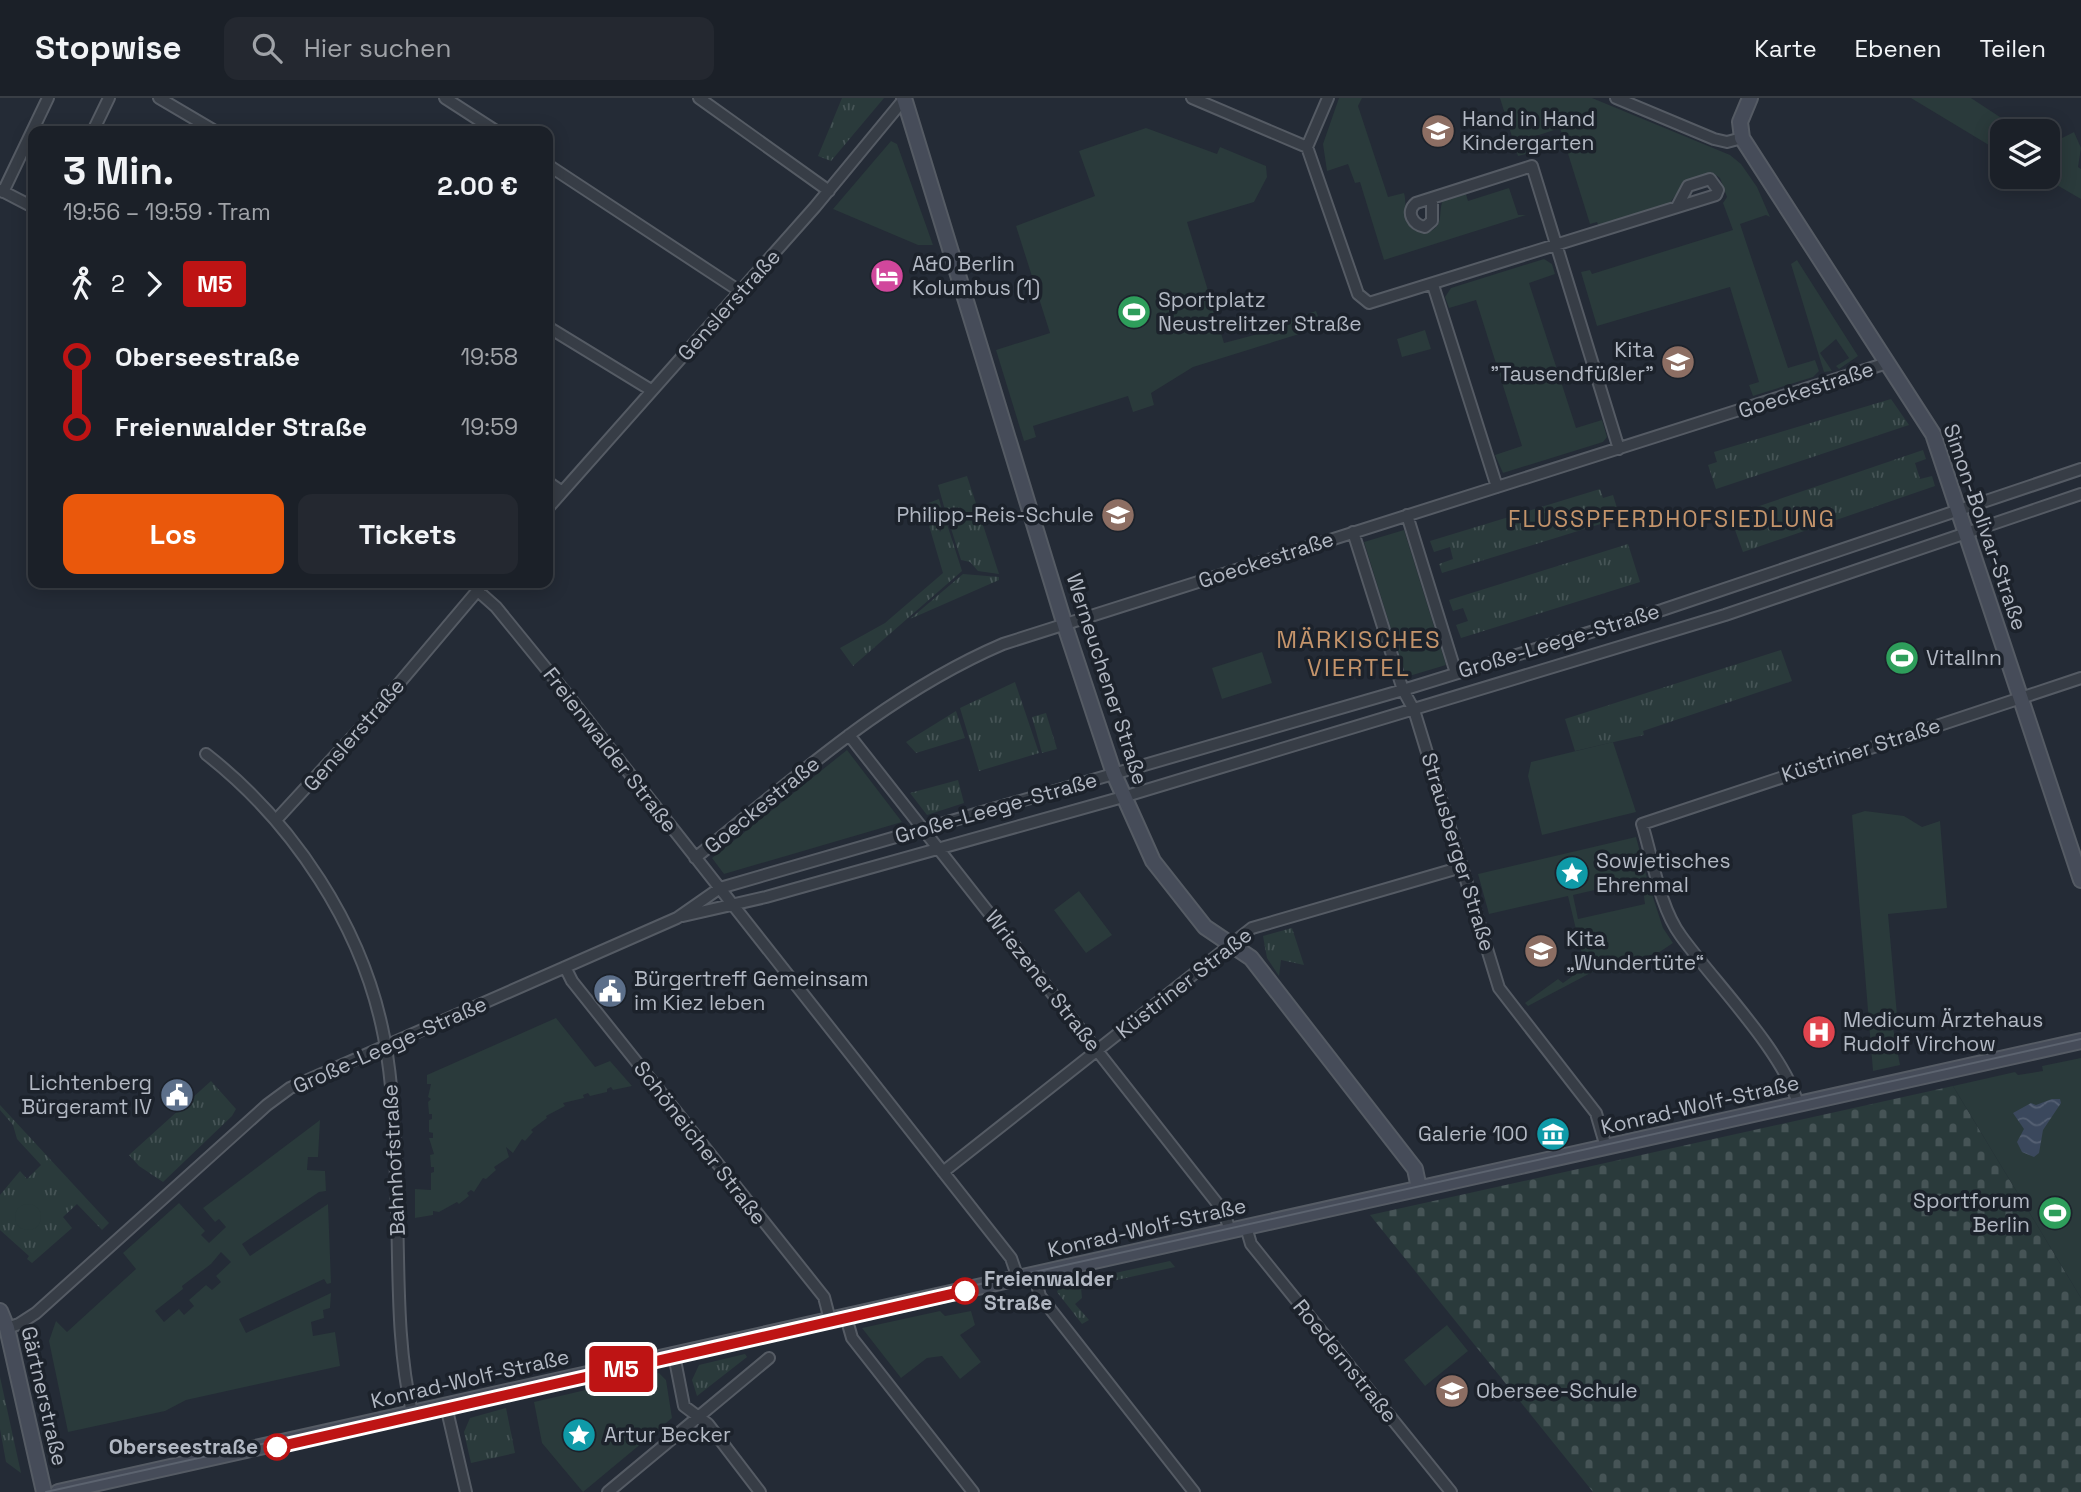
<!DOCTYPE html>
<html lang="de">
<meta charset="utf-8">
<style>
body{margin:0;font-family:"Space Grotesk",sans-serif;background:#242830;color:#f1f3f6;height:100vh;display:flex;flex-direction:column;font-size:26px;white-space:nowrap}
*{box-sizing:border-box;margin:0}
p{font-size:23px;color:#a0a3a8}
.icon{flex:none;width:38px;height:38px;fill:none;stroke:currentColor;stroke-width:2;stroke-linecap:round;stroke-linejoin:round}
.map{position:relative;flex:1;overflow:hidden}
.details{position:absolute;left:28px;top:28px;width:525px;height:462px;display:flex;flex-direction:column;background:#1b2028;border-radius:14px;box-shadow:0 4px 18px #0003,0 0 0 2px #393e45}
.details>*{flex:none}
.badge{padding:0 14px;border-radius:5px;font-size:24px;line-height:46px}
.buttons{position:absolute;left:1990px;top:21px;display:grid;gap:14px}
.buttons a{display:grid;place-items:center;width:70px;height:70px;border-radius:14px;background:#1b2028;box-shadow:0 4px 18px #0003,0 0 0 2px #393e45;font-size:35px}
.map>.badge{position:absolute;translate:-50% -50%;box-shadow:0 0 0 4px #fff}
.legs{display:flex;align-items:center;gap:10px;height:77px;padding:0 35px;font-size:23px}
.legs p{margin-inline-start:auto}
.summary{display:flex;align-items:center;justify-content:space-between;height:119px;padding:0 35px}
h1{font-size:38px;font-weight:700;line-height:52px}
.action{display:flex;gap:14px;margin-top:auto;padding:14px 35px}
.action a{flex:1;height:80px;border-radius:14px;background:#ea580c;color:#fff;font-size:28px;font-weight:700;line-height:80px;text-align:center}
.action a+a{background:#242830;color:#f1f3f6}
ul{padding:0 35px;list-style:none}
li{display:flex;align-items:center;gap:24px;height:70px;font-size:26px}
li i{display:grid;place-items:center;width:10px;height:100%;margin:0 9px;background:currentColor}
li i::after{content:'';width:18px;height:18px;margin:-9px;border:5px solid;border-radius:50%;background:#1b2028}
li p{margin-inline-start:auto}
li:first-child i{background:linear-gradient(#0000 50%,currentColor 0)}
li:last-child i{background:linear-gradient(currentColor 50%,#0000 0)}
header{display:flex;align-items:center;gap:42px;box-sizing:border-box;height:98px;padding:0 35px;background:#1b2028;border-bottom:2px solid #393e45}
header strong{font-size:33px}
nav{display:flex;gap:38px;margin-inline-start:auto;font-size:24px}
.search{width:490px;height:63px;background:#242830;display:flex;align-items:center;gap:18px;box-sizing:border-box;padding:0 24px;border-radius:14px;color:#a0a3a8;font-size:26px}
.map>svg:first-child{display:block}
</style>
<header>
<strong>Stopwise</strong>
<div class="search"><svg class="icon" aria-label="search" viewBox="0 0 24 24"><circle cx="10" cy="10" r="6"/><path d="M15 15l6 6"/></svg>Hier suchen</div>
<nav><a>Karte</a><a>Ebenen</a><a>Teilen</a></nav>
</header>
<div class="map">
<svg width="2081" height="1394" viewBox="0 0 2081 1394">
<defs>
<pattern id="grass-tufts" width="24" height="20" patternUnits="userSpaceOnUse" patternTransform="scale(1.75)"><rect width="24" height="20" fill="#2a3a3b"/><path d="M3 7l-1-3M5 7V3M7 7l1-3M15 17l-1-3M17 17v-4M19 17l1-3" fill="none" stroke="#465456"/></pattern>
<pattern id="cemetery-stones" width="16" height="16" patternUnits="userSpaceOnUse" patternTransform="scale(1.75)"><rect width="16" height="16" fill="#2a3a3b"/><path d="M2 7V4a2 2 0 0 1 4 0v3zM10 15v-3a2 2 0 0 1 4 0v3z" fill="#465456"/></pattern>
<pattern id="water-waves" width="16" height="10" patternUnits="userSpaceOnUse" patternTransform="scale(1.75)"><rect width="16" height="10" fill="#3b485d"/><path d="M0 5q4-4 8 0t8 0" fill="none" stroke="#556073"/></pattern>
</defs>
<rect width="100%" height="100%" fill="#242b36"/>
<path fill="url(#grass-tufts)" d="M 842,0 L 884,0 L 831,63 L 818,58 Z
M 1891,301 L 1909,327 L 1716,391 L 1708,367 L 1717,364 L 1714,354 Z
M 1923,352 L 1926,361 L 1915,365 L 1920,381 L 1932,378 L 1935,388 L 1743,454 L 1730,418 Z
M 967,378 L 999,476 L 978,473 L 970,464 L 961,462 L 948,421 L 951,414 L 945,412 L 938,387 Z
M 1600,391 L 1603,400 L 1613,397 L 1620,420 L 1442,475 L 1439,466 L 1453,461 L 1450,449 L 1434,454 L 1430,443 Z
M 939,401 L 942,412 L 931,409 L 940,434 L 946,423 L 962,473 L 853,568 L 840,550 L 885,525 L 943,475 L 923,407 Z
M 1628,446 L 1640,484 L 1461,540 L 1456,527 L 1468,523 L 1463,510 L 1453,513 L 1449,502 Z
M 963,476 L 999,479 L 999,482 L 910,521 Z
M 1781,552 L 1792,583 L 1643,633 L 1644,637 L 1575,653 L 1565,621 Z
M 1015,584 L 1039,655 L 979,673 L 960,610 Z
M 956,613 L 965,640 L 916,655 L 906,644 Z
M 1046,615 L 1057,651 L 1042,655 L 1032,619 Z
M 958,682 L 964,705 L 927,717 L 910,695 Z
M 1292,830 L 1304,867 L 1281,862 L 1279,878 L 1267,860 L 1263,838 Z
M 211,983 L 236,1011 L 232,1018 L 163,1084 L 139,1068 L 129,1057 Z
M 0,1007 L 109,1125 L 102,1132 L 77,1106 L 63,1119 L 72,1130 L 32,1165 L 27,1161 L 29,1158 L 0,1132 L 0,1097 L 20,1073 L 27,1081 L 41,1067 L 17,1041 L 13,1027 L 0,1012 Z
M 1170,1163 L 1175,1169 L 1081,1190 L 1082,1200 L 1075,1206 L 1089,1222 L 1082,1226 L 1057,1194 L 1060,1187 Z
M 745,1256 L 747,1259 L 697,1298 L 692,1282 L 699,1267 Z
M 0,1279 L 21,1375 L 6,1364 L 0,1331 Z
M 506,1310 L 515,1355 L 471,1365 L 464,1334 L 470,1320 Z"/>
<path fill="url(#cemetery-stones)" d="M 1953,988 L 2081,1200 L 2081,1394 L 1593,1394 L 1370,1117 Z"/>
<path fill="#2a3a3b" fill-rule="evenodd" d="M 1339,0 L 1362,0 L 1358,8 L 1388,99 L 1404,95 C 1408,107 1400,131 1422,134 C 1428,135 1433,133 1437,128 C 1442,121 1439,110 1443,102 L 1465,93 L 1468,103 L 1509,90 L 1518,117 L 1526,117 L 1384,162 L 1360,84 L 1355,85 L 1348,66 L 1327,73 L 1323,46 Z
M 1500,0 L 1592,0 L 1730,57 L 1741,66 L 1757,89 L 1770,119 L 1766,117 L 1740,126 L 1788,270 L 1815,262 L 1819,273 L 1813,279 L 1753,298 L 1749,287 L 1759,284 L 1730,189 L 1597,228 L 1581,174 L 1590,172 L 1592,176 L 1733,132 L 1723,105 L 1727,99 L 1720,80 L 1711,74 L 1688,82 L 1668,107 L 1599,129 L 1597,124 L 1590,126 L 1560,30 L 1533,39 L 1537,53 L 1518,58 Z
M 1911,0 L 1971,0 L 2012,27 L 2030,33 L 2002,33 L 2002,55 Z
M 1146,30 L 1217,56 L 1220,49 L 1266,68 L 1267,79 L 1254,104 L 1187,124 L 1224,245 L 1258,236 L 1260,228 L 1266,230 L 1316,213 L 1322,229 L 1193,269 L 1151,295 L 1154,307 L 1133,314 L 1128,298 L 1033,328 L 1036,339 L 1024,343 L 996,252 L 1050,235 L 1016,128 L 1095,98 L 1079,53 Z
M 2074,34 L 2081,50 L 2078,69 L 2081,71 L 2081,101 L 2043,79 L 2048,79 L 2048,43 L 2052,45 Z
M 891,43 L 897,46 L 933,147 L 918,147 L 833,111 Z
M 1544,161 L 1552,166 L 1555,176 L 1529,185 L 1576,330 L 1602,322 L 1607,339 L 1603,344 L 1503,375 L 1495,357 L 1522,348 L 1476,202 L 1449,210 L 1445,199 L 1451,190 Z
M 1797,162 L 1858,258 L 1839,271 L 1836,268 L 1849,260 L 1836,241 L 1820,255 L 1832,273 L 1824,274 L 1791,166 Z
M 1425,232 L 1431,251 L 1402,259 L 1397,241 Z
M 1404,432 L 1446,567 L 1406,579 L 1364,444 Z
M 1262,554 L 1272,585 L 1222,601 L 1212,570 Z
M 1613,644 L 1636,714 L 1542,737 L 1528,678 L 1531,664 Z
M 847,652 L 902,724 L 724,776 L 712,760 Z
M 1865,713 L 1904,718 L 1922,729 L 1940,723 L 1947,810 L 1888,816 L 1898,928 L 1893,930 L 1900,967 L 1873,973 L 1852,717 Z
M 1636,739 L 1647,780 L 1573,797 L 1578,821 L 1645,806 L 1643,792 L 1650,790 L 1663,830 L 1673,845 L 1658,855 L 1600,870 L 1528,908 L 1525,905 L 1558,881 L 1563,885 L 1585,869 L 1568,798 L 1489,816 L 1478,776 Z
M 1079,793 L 1112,837 L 1086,855 L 1054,812 Z
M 556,920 L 595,969 L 610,963 L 632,988 L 613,992 L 611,989 L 607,991 L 607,994 L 590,998 L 588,995 L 583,997 L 584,1000 L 563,1005 L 565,1008 L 546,1018 L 547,1020 L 531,1032 L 533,1034 L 525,1043 L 522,1041 L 513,1055 L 506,1049 L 509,1059 L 494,1069 L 496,1072 L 486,1081 L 483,1080 L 474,1094 L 471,1092 L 467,1095 L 469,1098 L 459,1106 L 457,1104 L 439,1114 L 433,1113 L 433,1117 L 415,1120 L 415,1091 L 431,1092 L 431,1075 L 434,1074 L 434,1069 L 431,1069 L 430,1057 L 434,1056 L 429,1040 L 433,1040 L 433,1035 L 429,1034 L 429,1022 L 432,1021 L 432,1016 L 429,1016 L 428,1004 L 431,1001 L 428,999 L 431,986 L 427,986 L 427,977 Z
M 2081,960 L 2081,1200 L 1953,988 L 2015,974 L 2018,977 L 2043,973 L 2042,968 Z
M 320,1022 L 318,1059 L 308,1059 L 307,1072 L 325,1073 L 326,1093 L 319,1094 L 242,1146 L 250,1158 L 328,1106 L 331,1185 L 327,1186 L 324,1181 L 239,1221 L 246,1235 L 331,1195 L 330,1210 L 323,1212 L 324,1220 L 311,1224 L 313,1238 L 335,1234 L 340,1268 L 186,1302 L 165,1313 L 68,1334 L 49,1243 L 56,1223 L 67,1234 L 136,1171 L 123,1155 L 179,1105 L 205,1133 L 201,1137 L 209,1145 L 226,1129 L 219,1121 L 215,1124 L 203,1110 ZM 221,1154 L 231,1164 L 216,1178 L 221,1184 L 212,1192 L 206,1187 L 189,1202 L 194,1208 L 184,1217 L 179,1211 L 164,1224 L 155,1213 L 183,1191 L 182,1188 L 211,1166 Z
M15 1119a13 13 0 1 1 26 0a13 13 0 1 1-26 0Z
M 940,1213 L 945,1218 L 971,1213 L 975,1227 L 960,1237 L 981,1264 L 960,1281 L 942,1258 L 927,1260 L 901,1280 L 862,1230 Z
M 1447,1227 L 1468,1253 L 1425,1288 L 1404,1262 Z
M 659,1275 L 666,1282 L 672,1320 L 583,1394 L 542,1345 L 534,1304 Z"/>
<path fill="url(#water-waves)" d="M 2052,1001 L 2060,1001 L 2061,1005 L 2043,1032 L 2039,1055 L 2034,1059 L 2022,1054 L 2017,1044 L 2024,1031 L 2013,1015 L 2031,1005 L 2036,1007 Z"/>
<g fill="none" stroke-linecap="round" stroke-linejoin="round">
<g stroke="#555b64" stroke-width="14">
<path id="street" d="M 159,0 L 215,33
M 445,0 L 496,33
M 699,0 L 829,93
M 1192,0 L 1307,49 L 1358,196 L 1369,205 L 1716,97 L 1718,92 L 1710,81 L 1688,88 L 1677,109
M 1616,0 L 1714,41 L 1727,44 L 1742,40
M 93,33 L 109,0
M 1307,49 L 1328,0
M 548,67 L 741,194
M 0,92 L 33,109
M 3,94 L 48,0
M 1432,100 L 1432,123 L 1425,129 C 1413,127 1405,114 1416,105 L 1532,68 L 1619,351
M 1433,187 L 1497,389
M 548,229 L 651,292
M 548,384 L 561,393
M 548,410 L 815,109 L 905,0
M 1407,417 L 1456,575
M 1353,434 L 1403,592 L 1414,612 L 1499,890 L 1596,1015 L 1606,1049
M 478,493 L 496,509 L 570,600 L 1011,1160 L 1018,1180
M 849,637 L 1224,1114 L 1230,1133
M 206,656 C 293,724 363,829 384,939 C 395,996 395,1055 397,1114 C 399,1181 397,1249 412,1315
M 276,722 L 369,621 L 484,485
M 695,760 C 793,682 886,596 1003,546 L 1887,265
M 683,818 L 766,799 L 1123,699 L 1725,517 L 2081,396
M 565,869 L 572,883 L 824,1199 L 830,1222
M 1798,1006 C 1783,953 1714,884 1681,838 C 1659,808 1653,761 1642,726 L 2081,580
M 943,1074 L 1252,830 L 1462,769
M 1246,1129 L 1251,1146 L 1451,1394
M 1034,1176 L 1040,1198 L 1194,1394
M 846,1219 L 852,1240 L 973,1394
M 7,1230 L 19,1226 L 36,1215 L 267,1007 L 290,990 L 677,820 L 720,790 L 1403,592 L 1662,512 L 2081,371
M 674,1257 L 684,1308 L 708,1326 L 760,1394
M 446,1308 L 466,1394
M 608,1394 L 769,1260"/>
</g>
<g stroke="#555b64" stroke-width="18">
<path id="secondary" d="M 904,0 L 1067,534 L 1114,676 L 1153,763 L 1205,829 L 1251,860 L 1415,1071 L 1419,1090
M 1750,0 L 1740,24 L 1742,40 L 1933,336 L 2081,782
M 0,1213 L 7,1230 L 44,1394
M 58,1394 L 2081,943"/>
</g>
<use href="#street" stroke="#373d46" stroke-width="10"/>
<use href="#secondary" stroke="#464c59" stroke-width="14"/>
<path stroke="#5c636f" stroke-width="2" d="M 46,1394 L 2081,941"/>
</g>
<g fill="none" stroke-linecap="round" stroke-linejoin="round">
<g stroke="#fff" stroke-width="16">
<path id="line-1" d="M 277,1349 L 965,1193"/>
</g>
<use href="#line-1" stroke="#be1414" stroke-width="10"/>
</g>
<defs>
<g id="school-disc" transform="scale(1.75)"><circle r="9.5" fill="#8d6e63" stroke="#1c222b"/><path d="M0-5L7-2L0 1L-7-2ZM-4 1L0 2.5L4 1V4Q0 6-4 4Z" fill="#fff"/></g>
<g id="hotel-disc" transform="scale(1.75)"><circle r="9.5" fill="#d1479c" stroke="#1c222b"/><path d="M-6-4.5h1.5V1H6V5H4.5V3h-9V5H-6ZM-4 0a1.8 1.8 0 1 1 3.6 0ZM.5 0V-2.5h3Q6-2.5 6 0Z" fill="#fff"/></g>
<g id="stadium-disc" transform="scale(1.75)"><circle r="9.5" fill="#2e9e5b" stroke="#1c222b"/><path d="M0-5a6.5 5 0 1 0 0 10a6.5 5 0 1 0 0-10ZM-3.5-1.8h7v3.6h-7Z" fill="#fff"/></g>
<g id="sight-disc" transform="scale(1.75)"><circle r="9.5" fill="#0f9aa8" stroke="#1c222b"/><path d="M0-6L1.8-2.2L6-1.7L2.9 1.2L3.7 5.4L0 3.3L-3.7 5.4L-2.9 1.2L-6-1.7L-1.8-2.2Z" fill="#fff"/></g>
<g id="civic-disc" transform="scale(1.75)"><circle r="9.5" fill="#5c6f8a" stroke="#1c222b"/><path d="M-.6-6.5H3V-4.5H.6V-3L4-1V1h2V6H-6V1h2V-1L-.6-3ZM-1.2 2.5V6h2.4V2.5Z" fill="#fff"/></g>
<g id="hospital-disc" transform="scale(1.75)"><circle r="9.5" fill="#e0444e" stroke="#1c222b"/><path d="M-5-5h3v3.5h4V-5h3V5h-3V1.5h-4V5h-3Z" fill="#fff"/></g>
<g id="museum-disc" transform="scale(1.75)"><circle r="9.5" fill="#0f9aa8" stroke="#1c222b"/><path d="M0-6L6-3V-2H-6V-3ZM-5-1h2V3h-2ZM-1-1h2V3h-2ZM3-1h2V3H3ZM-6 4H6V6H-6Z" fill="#fff"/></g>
</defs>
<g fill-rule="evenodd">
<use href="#school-disc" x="1438" y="33"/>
<use href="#hotel-disc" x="887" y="178"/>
<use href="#stadium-disc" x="1134" y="214"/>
<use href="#school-disc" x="1678" y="264"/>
<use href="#school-disc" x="1118" y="417"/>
<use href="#stadium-disc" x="1902" y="560"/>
<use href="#sight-disc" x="1572" y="775"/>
<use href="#school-disc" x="1541" y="853"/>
<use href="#civic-disc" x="610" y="893"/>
<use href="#hospital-disc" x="1819" y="934"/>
<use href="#civic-disc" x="177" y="997"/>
<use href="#museum-disc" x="1553" y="1036"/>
<use href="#stadium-disc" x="2055" y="1115"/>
<use href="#school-disc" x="1452" y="1293"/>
<use href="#sight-disc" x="579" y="1337"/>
</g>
<g fill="#fff" stroke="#be1414" stroke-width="3.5">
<circle cx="965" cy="1193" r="12"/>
<circle cx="277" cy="1349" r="12"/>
</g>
<g text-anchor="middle" stroke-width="7" stroke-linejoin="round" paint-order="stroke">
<g font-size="21" fill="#b2b8c3" stroke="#1c222b" text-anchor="start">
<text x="1462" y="28">Hand in Hand<tspan x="1462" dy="24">Kindergarten</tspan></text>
<text x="912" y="173">A&amp;O Berlin<tspan x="912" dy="24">Kolumbus (1)</tspan></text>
<text x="1158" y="209">Sportplatz<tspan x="1158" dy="24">Neustrelitzer Straße</tspan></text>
<text x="1654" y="259" text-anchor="end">Kita<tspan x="1654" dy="24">"Tausendfüßler"</tspan></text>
<text x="1094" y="424" text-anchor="end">Philipp-Reis-Schule</text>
<text x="1926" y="567">VitalInn</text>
<text x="1596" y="770">Sowjetisches<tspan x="1596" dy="24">Ehrenmal</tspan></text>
<text x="1566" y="848">Kita<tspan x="1566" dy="24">„Wundertüte“</tspan></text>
<text x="634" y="888">Bürgertreff Gemeinsam<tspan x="634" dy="24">im Kiez leben</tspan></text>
<text x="1843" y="929">Medicum Ärztehaus<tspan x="1843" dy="24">Rudolf Virchow</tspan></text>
<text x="152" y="992" text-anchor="end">Lichtenberg<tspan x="152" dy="24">Bürgeramt IV</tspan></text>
<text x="1528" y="1043" text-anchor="end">Galerie 100</text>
<text x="2030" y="1110" text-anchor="end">Sportforum<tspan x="2030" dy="24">Berlin</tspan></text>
<text x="1476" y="1300">Obersee-Schule</text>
<text x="604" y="1344">Artur Becker</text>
</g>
<g font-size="21" fill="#b2b8c3" stroke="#1c222b">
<text transform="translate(729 207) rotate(-48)" y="7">Genslerstraße</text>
<text transform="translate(1806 292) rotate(-18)" y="7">Goeckestraße</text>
<text transform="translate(1985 429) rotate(71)" y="7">Simon-Bolivar-Straße</text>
<text transform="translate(1266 462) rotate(-18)" y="7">Goeckestraße</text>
<text transform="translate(1559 543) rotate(-17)" y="7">Große-Leege-Straße</text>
<text transform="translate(1107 581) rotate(72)" y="7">Werneuchener Straße</text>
<text transform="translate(354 637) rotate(-49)" y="7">Genslerstraße</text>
<text transform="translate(610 652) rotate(52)" y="7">Freienwalder Straße</text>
<text transform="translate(1861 652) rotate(-18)" y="7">Küstriner Straße</text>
<text transform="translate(762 707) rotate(-39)" y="7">Goeckestraße</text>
<text transform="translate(996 710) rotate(-16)" y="7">Große-Leege-Straße</text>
<text transform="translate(1458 754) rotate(73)" y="7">Strausberger Straße</text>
<text transform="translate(1043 883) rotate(52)" y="7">Wriezener Straße</text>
<text transform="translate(1184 885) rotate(-38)" y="7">Küstriner Straße</text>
<text transform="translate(390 947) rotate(-24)" y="7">Große-Leege-Straße</text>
<text transform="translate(1700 1007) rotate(-13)" y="7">Konrad-Wolf-Straße</text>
<text transform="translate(700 1045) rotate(52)" y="7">Schöneicher Straße</text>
<text transform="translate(394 1062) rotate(-93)" y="7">Bahnhofstraße</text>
<text transform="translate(1147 1130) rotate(-13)" y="7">Konrad-Wolf-Straße</text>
<text transform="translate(1345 1263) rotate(51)" y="7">Roedernstraße</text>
<text transform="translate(470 1281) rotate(-13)" y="7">Konrad-Wolf-Straße</text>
<text transform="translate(44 1298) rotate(77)" y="7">Gärtnerstraße</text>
</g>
<g font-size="21" font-weight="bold" fill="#b2b8c3" stroke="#1c222b" text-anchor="start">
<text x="984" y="1188">Freienwalder<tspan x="984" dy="24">Straße</tspan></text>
<text x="258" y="1356" text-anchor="end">Oberseestraße</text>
</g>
<g font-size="23" letter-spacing="2" fill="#c4946b" stroke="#1c222b">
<text x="1672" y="429">FLUSSPFERDHOFSIEDLUNG</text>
</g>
<g font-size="24" letter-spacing="2" fill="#c4946b" stroke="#1c222b">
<text x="1359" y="550">MÄRKISCHES<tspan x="1359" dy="28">VIERTEL</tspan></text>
</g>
</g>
</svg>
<div class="buttons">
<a><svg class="icon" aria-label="layers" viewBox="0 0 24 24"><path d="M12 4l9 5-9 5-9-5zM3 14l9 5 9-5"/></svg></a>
</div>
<b class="badge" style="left:621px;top:1271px;background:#be1414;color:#fff">M5</b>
<section class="details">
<div class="summary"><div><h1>3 Min.</h1><p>19:56 – 19:59 · Tram</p></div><b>2.00 €</b></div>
<div class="legs"><svg class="icon" aria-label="walk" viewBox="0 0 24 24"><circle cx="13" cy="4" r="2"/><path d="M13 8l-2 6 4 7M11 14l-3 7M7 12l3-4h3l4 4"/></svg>2<svg class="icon" aria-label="forward" viewBox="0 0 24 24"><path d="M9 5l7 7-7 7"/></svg><b class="badge" style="background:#be1414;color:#fff">M5</b></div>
<ul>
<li><i style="color:#be1414"></i><b>Oberseestraße</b><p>19:58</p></li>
<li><i style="color:#be1414"></i><b>Freienwalder Straße</b><p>19:59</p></li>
</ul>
<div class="action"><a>Los</a><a>Tickets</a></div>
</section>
</div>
